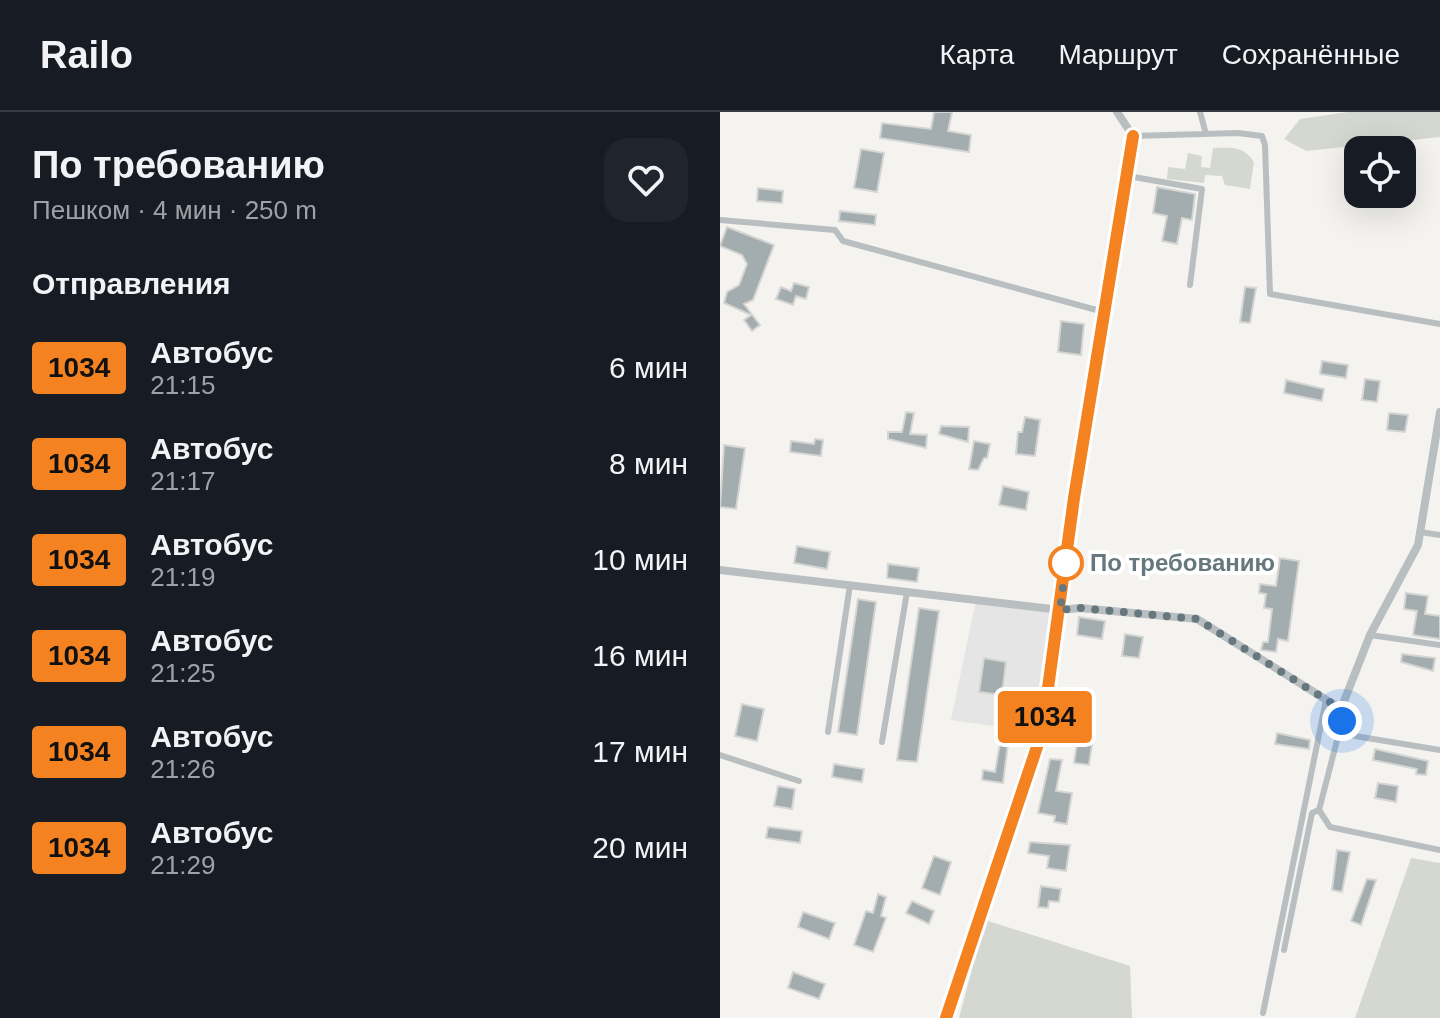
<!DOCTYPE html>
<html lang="ru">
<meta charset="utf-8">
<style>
body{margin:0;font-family:Helvetica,sans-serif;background:#20242c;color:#f1f3f6;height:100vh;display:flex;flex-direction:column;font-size:30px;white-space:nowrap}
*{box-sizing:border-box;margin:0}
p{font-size:26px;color:#9ea1a6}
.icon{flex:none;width:44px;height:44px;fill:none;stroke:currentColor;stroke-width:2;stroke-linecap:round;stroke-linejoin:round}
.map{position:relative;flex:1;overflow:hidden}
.sheet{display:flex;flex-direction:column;background:#171b24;width:720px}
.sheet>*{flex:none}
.badge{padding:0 16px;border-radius:6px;font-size:28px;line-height:52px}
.tools{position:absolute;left:624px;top:24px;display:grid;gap:16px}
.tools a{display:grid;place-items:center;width:72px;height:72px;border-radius:16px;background:#171b24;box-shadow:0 8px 32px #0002;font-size:40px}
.you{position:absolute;width:40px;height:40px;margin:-20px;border:6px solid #fff;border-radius:50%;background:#1a73e8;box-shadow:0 0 0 12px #1a73e833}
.map>.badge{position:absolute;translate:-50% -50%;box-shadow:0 0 0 4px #fff}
h2{padding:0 32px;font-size:30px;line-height:72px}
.round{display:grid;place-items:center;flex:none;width:84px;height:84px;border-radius:24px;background:#20242c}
.headline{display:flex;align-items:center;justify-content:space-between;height:136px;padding:0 32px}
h1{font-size:38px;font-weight:600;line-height:60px}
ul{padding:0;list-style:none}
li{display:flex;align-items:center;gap:24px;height:96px;padding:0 32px}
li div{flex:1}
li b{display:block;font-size:30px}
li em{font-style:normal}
li .badge{min-width:88px;font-weight:700;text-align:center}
header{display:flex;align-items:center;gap:48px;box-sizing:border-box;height:112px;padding:0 40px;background:#171b24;border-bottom:2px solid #363941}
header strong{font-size:38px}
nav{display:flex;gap:44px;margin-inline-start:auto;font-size:28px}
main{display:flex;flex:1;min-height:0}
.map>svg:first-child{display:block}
</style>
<header>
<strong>Railo</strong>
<nav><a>Карта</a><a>Маршрут</a><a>Сохранённые</a></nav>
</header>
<main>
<section class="sheet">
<div class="headline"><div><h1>По требованию</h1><p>Пешком · 4 мин · 250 m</p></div><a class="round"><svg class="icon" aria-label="heart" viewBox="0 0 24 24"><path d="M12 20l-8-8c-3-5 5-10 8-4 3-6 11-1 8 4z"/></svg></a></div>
<h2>Отправления</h2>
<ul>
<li><span class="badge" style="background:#f58220;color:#111">1034</span><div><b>Автобус</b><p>21:15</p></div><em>6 мин</em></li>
<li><span class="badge" style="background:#f58220;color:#111">1034</span><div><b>Автобус</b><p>21:17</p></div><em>8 мин</em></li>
<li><span class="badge" style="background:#f58220;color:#111">1034</span><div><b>Автобус</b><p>21:19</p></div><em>10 мин</em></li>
<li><span class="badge" style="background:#f58220;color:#111">1034</span><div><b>Автобус</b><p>21:25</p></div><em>16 мин</em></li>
<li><span class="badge" style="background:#f58220;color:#111">1034</span><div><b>Автобус</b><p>21:26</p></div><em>17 мин</em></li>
<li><span class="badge" style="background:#f58220;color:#111">1034</span><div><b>Автобус</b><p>21:29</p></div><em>20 мин</em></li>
</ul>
</section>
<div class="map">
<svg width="720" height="906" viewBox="0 0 720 906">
<rect width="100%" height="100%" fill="#f4f3f0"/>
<path fill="#e4e5e4" d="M 256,488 L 334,497 L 315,620 L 231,608 Z"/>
<path fill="#d4d8d0" d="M 628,0 L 720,0 L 720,25 L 586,39 L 564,27 L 580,7 Z
M 493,36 C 511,36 523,33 534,50 L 530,77 L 505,73 L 502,64 L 485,63 L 484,71 L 447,67 L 448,55 L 465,57 L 468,41 L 482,44 L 481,55 L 490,56 Z
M 691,746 L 720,751 L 720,906 L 635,906 Z
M 265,808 L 410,854 L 412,906 L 239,906 Z"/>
<path fill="#a3acaf" stroke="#d5d5d3" stroke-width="2" d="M 214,0 L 232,0 L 228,19 L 251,23 L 249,40 L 160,26 L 162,11 L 211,17 Z
M 141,37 L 164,41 L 157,80 L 134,76 Z
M 437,75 L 475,82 L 472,108 L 462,106 L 457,132 L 442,129 L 447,104 L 433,101 Z
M 38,76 L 63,79 L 62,91 L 37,89 Z
M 120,99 L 156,103 L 155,113 L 119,109 Z
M 7,115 L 54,133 L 33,188 L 24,192 L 40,213 L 32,219 L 24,208 L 31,203 L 4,191 L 7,180 L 19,173 L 27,152 L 22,143 L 0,134 Z
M 74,171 L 89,175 L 86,187 L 76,184 L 73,193 L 56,187 L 61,175 L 71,179 Z
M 525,175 L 536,176 L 530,211 L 520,210 Z
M 341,209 L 364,212 L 361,243 L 338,240 Z
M 602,249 L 628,253 L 626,266 L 600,262 Z
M 645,267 L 660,269 L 657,290 L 642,288 Z
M 566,268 L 604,277 L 602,289 L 564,281 Z
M 186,300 L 194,301 L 190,322 L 207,323 L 206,336 L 168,327 L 168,320 L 182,320 Z
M 669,301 L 688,303 L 685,320 L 667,318 Z
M 305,305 L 320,308 L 315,344 L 296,342 L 298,320 L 302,320 Z
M 221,314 L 249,315 L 248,330 L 219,322 Z
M 95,327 L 103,328 L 101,344 L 70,340 L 71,329 L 94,332 Z
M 254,329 L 270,332 L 267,346 L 264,346 L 258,358 L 249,357 Z
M 4,333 L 25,336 L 16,397 L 0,395 Z
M 283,374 L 309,380 L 306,398 L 279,393 Z
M 77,434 L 110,440 L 107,457 L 74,451 Z
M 560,446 L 579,449 L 568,529 L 558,527 L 556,540 L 541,538 L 543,530 L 548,530 L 552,497 L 544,496 L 546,482 L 539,481 L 540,472 L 556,474 Z
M 168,452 L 199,456 L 197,470 L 167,466 Z
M 686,481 L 708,484 L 705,502 L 720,504 L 720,527 L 693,523 L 697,499 L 684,497 Z
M 138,487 L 156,490 L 137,623 L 118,620 Z
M 199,496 L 219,499 L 197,650 L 177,648 Z
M 359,505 L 385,509 L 382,527 L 357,523 Z
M 405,522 L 423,525 L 419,546 L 402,544 Z
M 682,542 L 715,546 L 713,559 L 681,550 Z
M 264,546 L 286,550 L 282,583 L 259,580 Z
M 22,592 L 44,597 L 37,629 L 15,624 Z
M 359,617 L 374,619 L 369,653 L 354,651 Z
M 557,621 L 590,628 L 589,637 L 555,632 Z
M 280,631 L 288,632 L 283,671 L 262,668 L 263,658 L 275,660 Z
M 655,637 L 708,649 L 706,663 L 696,662 L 697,657 L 653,648 Z
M 330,647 L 342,648 L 336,679 L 352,681 L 347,712 L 334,710 L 335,704 L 318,701 Z
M 114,652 L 144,657 L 142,670 L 112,665 Z
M 658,671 L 678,674 L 676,690 L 655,686 Z
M 58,674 L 75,677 L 72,697 L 54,694 Z
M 48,715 L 82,719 L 80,731 L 46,726 Z
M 310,730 L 350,733 L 346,759 L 327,756 L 329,744 L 308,741 Z
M 617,738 L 630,740 L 622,780 L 612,778 Z
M 214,744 L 231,750 L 220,783 L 202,776 Z
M 647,767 L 656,768 L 641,813 L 631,809 Z
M 321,774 L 341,777 L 339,790 L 329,789 L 328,796 L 318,795 Z
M 158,782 L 166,785 L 161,804 L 166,806 L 153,840 L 134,833 L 146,799 L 153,801 Z
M 192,789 L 214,799 L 209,812 L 186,801 Z
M 83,800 L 115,811 L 109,827 L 78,815 Z
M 73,860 L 105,872 L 99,887 L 68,876 Z"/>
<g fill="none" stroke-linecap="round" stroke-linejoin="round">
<path stroke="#b9bec0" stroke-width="6" d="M 480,0 L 486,22
M 413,24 L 518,21 L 542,24 L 545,33 L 550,182 L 720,212
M 408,64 L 482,77 L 470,173
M 0,108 L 115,118 L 123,129 L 384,200
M 700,420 L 720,423
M 650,523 L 720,533
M 621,597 L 629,623 L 720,638
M 622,609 L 599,698 L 610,715 L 720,738
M 108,620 L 130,473
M 162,630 L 187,480
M 0,643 L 79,669
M 564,838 L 592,701 L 599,698
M 543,901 L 606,588"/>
<path stroke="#b9bec0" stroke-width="8" d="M 397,0 L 413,24
M 0,458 L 340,498 L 360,496 L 477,507 L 621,597 L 650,523 L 698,433 L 720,300"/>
<path stroke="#b9bec0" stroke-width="14" d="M 226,906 L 322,620 L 354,386 L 413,24"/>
</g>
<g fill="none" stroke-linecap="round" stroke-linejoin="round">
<g stroke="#fff" stroke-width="18">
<path id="line" d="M 226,906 L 322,620 L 354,386 L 413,24"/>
</g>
<use href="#line" stroke="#f58220" stroke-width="12"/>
<path stroke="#66787e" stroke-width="8" stroke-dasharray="0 14.4" d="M 346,451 L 347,442 L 340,498 L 360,496 L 477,507 L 621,597 L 622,609"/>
</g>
<circle fill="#fff" stroke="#f58220" stroke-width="4" cx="346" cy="451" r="16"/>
<g text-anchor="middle" stroke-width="8" stroke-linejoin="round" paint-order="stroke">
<g font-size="24" font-weight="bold" fill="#66787e" stroke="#fff" text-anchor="start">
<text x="370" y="459">По требованию</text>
</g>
</g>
</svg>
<div class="tools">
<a><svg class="icon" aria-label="locate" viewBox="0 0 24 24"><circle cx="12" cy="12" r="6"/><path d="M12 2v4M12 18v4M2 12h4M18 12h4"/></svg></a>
</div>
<div class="you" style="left:622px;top:609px"></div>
<b class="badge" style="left:325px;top:605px;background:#f58220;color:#111">1034</b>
</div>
</main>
